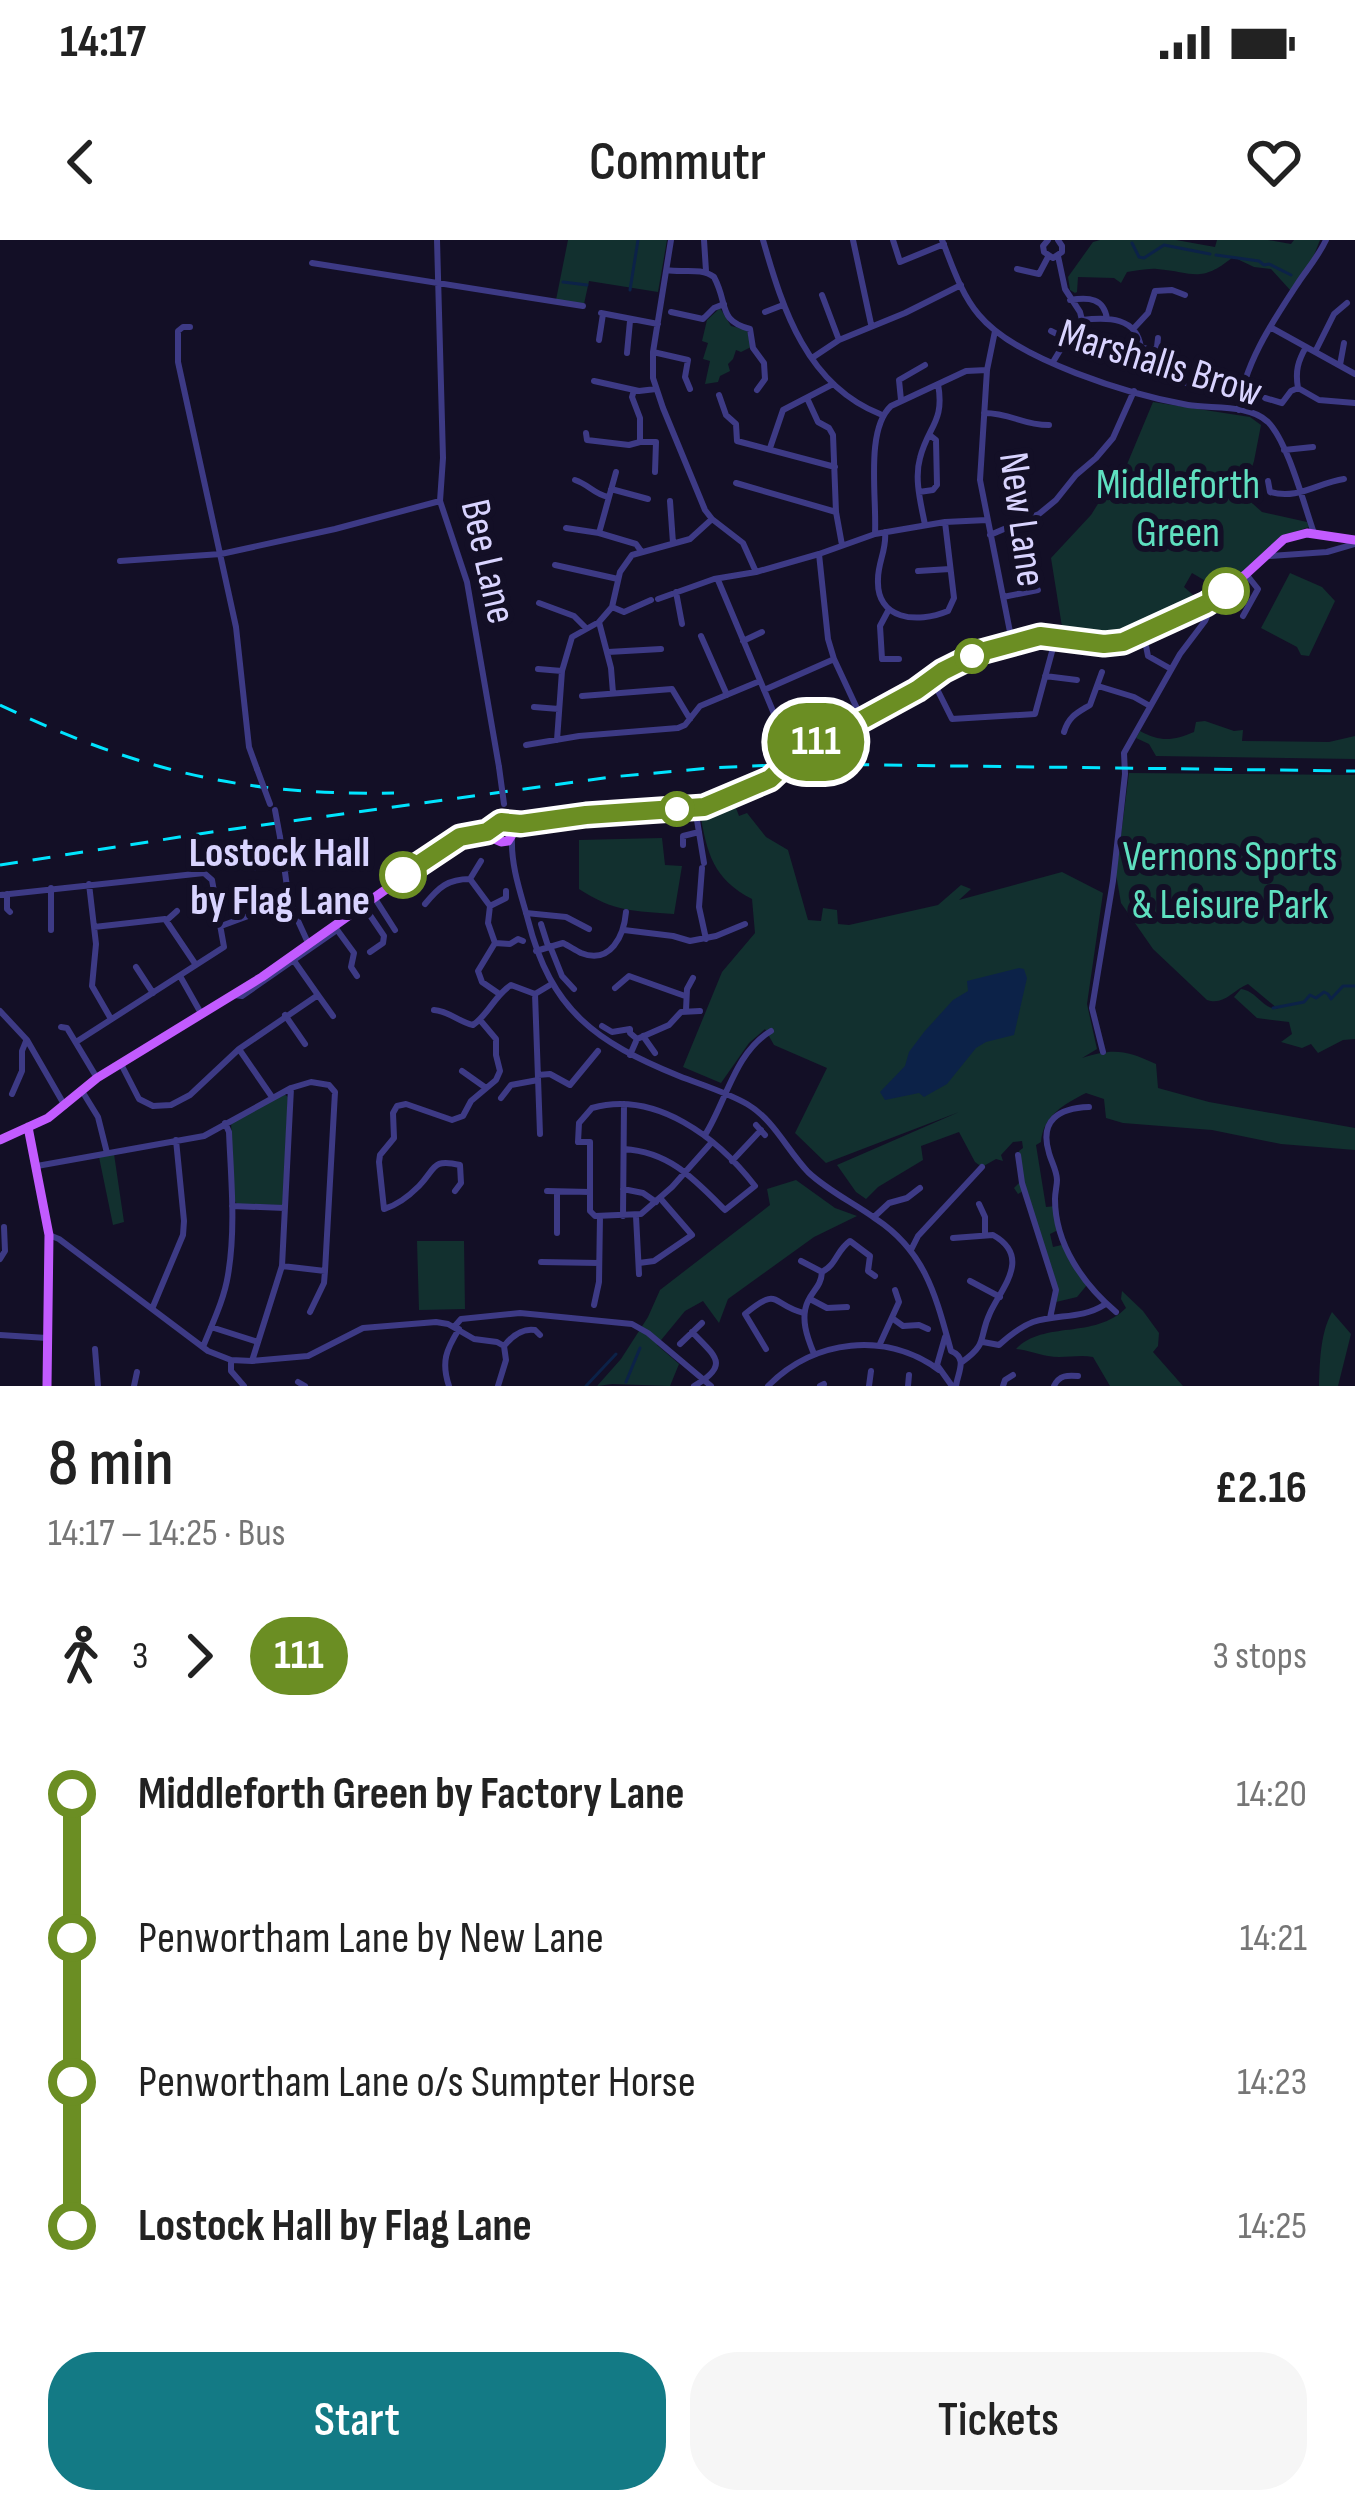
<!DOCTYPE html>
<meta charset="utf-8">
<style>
body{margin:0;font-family:"Sofia Sans Condensed",sans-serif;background:#f6f6f6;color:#222;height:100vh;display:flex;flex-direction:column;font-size:45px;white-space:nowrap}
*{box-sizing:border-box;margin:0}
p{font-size:39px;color:#767676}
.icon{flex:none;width:66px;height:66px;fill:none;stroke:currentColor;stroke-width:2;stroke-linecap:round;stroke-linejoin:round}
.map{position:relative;height:1146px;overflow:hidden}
.side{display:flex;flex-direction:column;background:#fff;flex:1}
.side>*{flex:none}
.badge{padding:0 24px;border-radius:39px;font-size:42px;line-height:78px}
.map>.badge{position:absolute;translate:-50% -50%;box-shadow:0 0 0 6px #fff}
.legs{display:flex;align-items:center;gap:18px;height:132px;padding:0 48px;font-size:39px}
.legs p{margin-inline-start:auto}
.head{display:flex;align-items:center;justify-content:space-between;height:204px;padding:0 48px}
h1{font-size:66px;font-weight:600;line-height:90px}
.primary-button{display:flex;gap:24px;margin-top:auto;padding:24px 48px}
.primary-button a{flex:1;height:138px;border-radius:48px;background:#137a85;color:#fff;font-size:48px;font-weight:600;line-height:138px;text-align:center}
.primary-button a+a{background:#f6f6f6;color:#222}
ul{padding:0 48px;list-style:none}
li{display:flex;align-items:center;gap:42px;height:144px;font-size:45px}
li i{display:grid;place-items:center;width:18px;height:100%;margin:0 15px;background:currentColor}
li i::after{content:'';width:30px;height:30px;margin:-15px;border:9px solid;border-radius:50%;background:#fff}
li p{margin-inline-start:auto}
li:first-child i{background:linear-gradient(#0000 50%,currentColor 0)}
li:last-child i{background:linear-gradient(currentColor 50%,#0000 0)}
.status{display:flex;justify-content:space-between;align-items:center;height:84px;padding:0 60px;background:#fff;direction:ltr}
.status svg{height:33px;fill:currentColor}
header{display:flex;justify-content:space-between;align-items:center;height:156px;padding:0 48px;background:#fff;font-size:54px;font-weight:600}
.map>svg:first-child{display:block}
</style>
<div class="status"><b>14:17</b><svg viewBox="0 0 49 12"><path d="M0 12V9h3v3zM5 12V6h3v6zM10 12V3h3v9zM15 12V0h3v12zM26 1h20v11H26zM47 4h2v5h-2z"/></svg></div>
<header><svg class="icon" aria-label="back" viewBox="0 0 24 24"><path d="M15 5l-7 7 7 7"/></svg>Commutr<svg class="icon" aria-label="heart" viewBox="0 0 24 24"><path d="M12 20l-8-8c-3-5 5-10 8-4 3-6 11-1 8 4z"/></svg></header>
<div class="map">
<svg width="1355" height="1146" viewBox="0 0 1355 1146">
<rect width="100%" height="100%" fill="#130f26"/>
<path fill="#12302f" d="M 568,0 L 667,0 L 658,52 L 589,41 L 584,64 L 556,60 Z
M 1100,0 L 1176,0 L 1215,7 L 1217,0 L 1268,0 L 1291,4 L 1294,0 L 1320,0 L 1312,20 L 1291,51 L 1271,29 L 1254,27 L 1233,17 C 1200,44 1194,32 1157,29 C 1148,28 1136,31 1127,32 L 1121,43 L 1114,38 L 1078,37 L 1077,52 L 1075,53 L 1070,50 L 1068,37 L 1093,2 Z
M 720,68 L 731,86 L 747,90 L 751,107 L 741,112 L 736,110 L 733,119 L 728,124 L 730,131 L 720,136 L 718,142 L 705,144 L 710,121 L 703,119 L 708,103 L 702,101 L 707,80 Z
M 1153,162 L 1250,177 L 1261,185 L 1254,221 L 1243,255 L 1262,272 L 1307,282 L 1309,287 L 1288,294 L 1221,350 L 1192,333 L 1184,347 L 1201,362 L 1122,399 L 1094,400 L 1063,393 L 1051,318 L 1091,275 L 1106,251 L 1123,234 Z
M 1290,333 L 1322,347 L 1335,361 L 1309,416 L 1301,415 L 1297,407 L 1261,388 Z
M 1205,481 L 1234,491 L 1243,490 L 1242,501 L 1329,502 L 1355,496 L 1355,519 L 1156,516 L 1149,504 L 1136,498 L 1140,491 C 1160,502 1173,501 1194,492 L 1196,482 Z
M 1129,533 L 1355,535 L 1355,799 L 1343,800 L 1318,813 L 1311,804 L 1302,808 L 1281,802 L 1292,794 L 1289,782 L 1257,778 L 1234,757 L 1241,749 C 1257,751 1262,769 1278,769 L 1248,744 C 1233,750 1224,766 1207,760 L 1153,709 L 1121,663 L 1116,634 Z
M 733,560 L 739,576 L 747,573 L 766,597 L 788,610 L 808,680 L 821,681 L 823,668 L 837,670 L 838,684 L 849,685 L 938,665 L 961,645 L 971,649 L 959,660 L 1062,632 L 1103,653 L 1087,764 L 1097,809 L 1082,818 C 1113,808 1126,810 1156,824 L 1158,848 L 1209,862 L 1355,888 L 1355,910 L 1281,904 L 1212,890 L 1123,883 L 1106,878 L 1104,859 L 1086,853 C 1064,864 1043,876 1041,902 L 1036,905 L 1046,967 L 1056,966 L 1060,989 L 1050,994 L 1053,1007 L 1066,1004 L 1087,1045 L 1077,1057 L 1056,1062 L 1056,1049 L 1023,951 L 1018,954 L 1014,948 L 1020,942 L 1018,915 L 1019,911 L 1023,908 L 1022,901 L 1013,902 L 1001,915 L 1003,921 L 996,919 L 982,927 L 975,922 L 959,892 L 921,906 L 923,920 L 878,947 L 866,959 L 856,952 L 837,925 L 959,872 L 826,923 L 795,893 L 827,828 L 774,805 L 765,789 L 749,803 L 721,843 L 683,827 L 722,732 L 755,693 L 752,659 C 713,639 707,613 700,573 Z
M 662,598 L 665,625 L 682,626 L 674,674 C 634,671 614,672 579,649 L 579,600 Z
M 284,854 L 288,857 L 283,963 L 282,965 L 237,964 L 234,960 L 231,880 Z
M 114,914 L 124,982 L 113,985 L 99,917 Z
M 796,940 L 835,968 L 857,976 L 814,997 L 728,1059 L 719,1083 L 703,1061 L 685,1071 L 657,1105 L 679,1124 L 670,1146 L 612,1144 L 597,1146 L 621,1119 L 648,1077 L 660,1050 L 770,965 L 767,949 Z
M 417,1001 L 464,1001 L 465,1069 L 419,1070 Z
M 1122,1051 L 1143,1071 L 1159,1093 L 1158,1106 L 1153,1112 L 1183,1146 L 1110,1146 L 1093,1117 C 1078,1114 1063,1119 1048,1116 C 1037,1114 1028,1110 1016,1109 C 1044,1080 1094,1100 1126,1068 L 1121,1059 Z
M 1332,1072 L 1351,1094 L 1338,1146 L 1319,1146 C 1320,1121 1320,1094 1332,1072 Z"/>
<path fill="#0c2248" d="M 1019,728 L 1024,729 L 1027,738 L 1014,795 L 986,802 L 976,808 L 947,844 L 924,857 L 919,853 L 885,860 L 880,852 L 905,826 L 909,812 L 924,792 L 953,760 L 968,751 L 967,741 Z"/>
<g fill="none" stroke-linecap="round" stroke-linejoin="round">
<path stroke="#0c2248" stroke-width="3" d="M 1132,3 L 1139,17 L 1144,18 L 1164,5 L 1210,14
M 1216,15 L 1259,21 L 1264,25 L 1269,24 L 1291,35
M 563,42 L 587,45
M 630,50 L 638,0
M 1273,768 L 1304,762 L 1310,755 L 1316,758 L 1324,752 L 1328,754 L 1331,759 L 1343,746 L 1355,746
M 626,1142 L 640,1108
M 586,1146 L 616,1114"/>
<path stroke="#3d3a85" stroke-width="6" d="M 437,0 L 443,218 L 440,261 L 467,342 L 499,527
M 671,0 L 653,112 L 653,138 L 663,168 L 705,270 L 712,279 L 743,303 L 756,332
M 704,0 L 706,31
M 763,0 C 783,70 807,145 880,174
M 853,0 L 871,84
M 893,0 L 900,22 L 944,4
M 942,0 C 952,25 961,54 979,75 C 1016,120 1131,155 1188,165 C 1213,169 1249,164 1268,182 C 1288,202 1304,265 1314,293
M 1048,0 L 1043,6 L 1044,12 L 1053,18 L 1062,12 L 1062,6 L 1058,0
M 312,23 L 583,66
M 1017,29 L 1039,34 L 1048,17
M 667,30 C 683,33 701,27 714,37 C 729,65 717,80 750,89 L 753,108 L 764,123 L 765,139 L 757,150
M 822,55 L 839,100
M 1070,60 C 1089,57 1104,58 1107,79
M 671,72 L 703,79 L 714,68 L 724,64
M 765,72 L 783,65
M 601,73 L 658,84
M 1082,80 C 1108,77 1137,77 1141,108
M 190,87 L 183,87 L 178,91 L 178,122 L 236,387 L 249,507 L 257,529
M 1270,87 L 1355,134
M 1134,88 L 1148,73 L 1155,51 L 1172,50 L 1185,55
M 995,91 L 987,130 L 980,240 L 1012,402
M 1051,91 L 1059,95 L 1065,102
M 599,100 L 603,74
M1134 117a9 9 0 1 1 18 0a9 9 0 1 1-18 0Z
M 653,112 L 688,120 L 685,137 L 690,149
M 1315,112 L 1334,74 L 1347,63
M 627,113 L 630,81
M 1151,113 L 1157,107 L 1158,98
M 812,118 L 839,100 L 905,73 L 961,45
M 1107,120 L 1131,124 L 1135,122
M 1053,122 L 1065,102 L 1074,97 L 1079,89 L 1082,80 L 1080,72 L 1065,49 L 1058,16
M 1149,125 L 1162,134 L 1189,144
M 1340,125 L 1344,103
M 594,141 L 639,151 L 656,149
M 1298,148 L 1319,160 L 1355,163
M 1298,148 C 1295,131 1298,121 1306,107
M 634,150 L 632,157 L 640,178 L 640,202
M 719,155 L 726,175 L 736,184 L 737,201 L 835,227
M 807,158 L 818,182 L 829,188 L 833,195 L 836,272 L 842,305
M 1265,158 L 1282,163
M 901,160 L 899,140 L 925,125
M 1282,163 L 1291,151 L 1298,148
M 1239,170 C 1243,124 1275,78 1300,40 C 1309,27 1319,15 1326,0
M 984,173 C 1011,173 1022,185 1049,185
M 586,193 L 587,200 L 629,205 L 640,202 L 656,202 L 655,232
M 770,208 L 783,170 L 833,144
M 1284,210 L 1313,207
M 575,240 C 588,244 594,254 608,257
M 1268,241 L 1270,252 C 1298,260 1317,243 1344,239
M 736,243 L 836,272
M 611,249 L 648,259
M 919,252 L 933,250 L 937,245 L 936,200 L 931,196
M 670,261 L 673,303
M 925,285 C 921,264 914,239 920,218 C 928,186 945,182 938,144
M 566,288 L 599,293 L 636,304 L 641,311
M 885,292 C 887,309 878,322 878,339 C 876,380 917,384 948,371 L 954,358 L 945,282
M 599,293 L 616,232
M 875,293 C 877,258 865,190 891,166 L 966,131 L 987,130
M 990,295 L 1039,274 L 1056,260 L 1076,235 L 1096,218 L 1113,198 L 1134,151
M 819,314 L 828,399 L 834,419 L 861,477
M 1270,316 L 1327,312 L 1355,304
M 120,321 L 221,314 L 335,289 L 440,261
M 555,325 L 618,339
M 918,331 L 950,329
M 718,340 L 775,476 L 794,492 L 798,499
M 676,352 L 682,384
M 1003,357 L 1038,350
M 658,359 L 714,339 L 756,332 L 819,314 L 875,294 L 945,282 L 987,280
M 539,363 L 574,376 L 585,387
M 612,367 L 624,372 L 651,360
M 888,371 L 880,386 L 882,419 L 899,419
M 1243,376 L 1258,349 L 1246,334
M 599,382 L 611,428 L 613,453
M 701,396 L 727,455
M 743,401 L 762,392
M 1146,406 L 1148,416 L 1171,429
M 608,412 L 661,409
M 538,429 L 562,431
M 943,431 L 944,423 L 982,406 L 987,411
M 1045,436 L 1077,440
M 932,439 L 952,479 L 1035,474 L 1056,397
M 1098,446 L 1134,457 L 1150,466
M 764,450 L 832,420
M 582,456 L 672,449 L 690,479
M 534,467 L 559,469
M 1064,492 C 1069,476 1077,473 1090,465 L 1102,432
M 557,500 L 562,431 L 572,397 L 599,382 L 612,367 L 620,332 L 632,315 L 690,299 L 712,279
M 526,505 L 579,496 L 678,488 L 685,485 L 700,466 L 760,441
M 695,568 L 704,623
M 280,597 L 289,661 L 309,705
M 512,599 C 511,627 521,654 528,680 C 551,771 596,802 679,836 C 702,845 726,852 747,864 C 774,880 787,910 808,932 C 828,951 854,963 876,979 C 926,1012 936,1057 951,1111 C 968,1118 958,1132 956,1146
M 683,605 L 683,596 L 699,592
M 252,628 L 283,622
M 702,628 L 699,667 L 706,699
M 284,629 L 318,625 L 348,613 L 367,610
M 470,639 L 481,621
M 89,644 L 96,704 L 92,746 L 111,779
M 51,648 L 51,690
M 7,654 L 7,669 L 10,672
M 0,655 L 204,633 L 212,640 L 224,707 L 76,802
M 374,657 L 395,690
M 425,664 C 439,647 448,639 470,639 L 490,666 L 488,683 L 495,703 L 478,731 L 482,742 L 498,753
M 363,665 L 384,696 L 383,703 L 370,712
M 490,666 L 506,658 L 506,651
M 526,673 L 566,677 L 589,689
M 167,680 L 177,671
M 541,684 L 548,706
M 221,686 L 289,661
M 94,687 L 165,679 L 196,725
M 335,687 L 354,713 L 351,727 L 357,736
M 624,690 L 673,696 L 690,701 L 716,696 L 745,684
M 495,703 L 510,704 L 518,699 L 523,701
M 550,706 L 562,736 L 574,749
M 536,711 L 563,703 C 569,706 575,710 581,713 C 611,725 624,695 626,672
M 136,727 L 153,753
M 180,736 L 202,775
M 615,748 L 629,736 L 685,756
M 234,755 L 242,756 L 334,692 L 332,690
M 318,755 L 333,776
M 434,770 C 449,771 459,782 473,785 C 489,774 494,756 511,745 L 535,754
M 686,770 L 687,749 L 693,738
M 0,771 L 27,800 L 65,866
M 285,775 L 305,804
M 602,786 L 612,792 L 630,789 L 630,793 L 637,799
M 61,787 L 67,788 L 97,838
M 643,796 L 655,813
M 241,812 L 272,857
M 1103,812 L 1092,768 L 1113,641 L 1125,534 L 1124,513 L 1180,414 L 1205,381 L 1209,372 L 1206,365
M 630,815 L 637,799 L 669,785 L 681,772 L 700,771
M 121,824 L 139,859 L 153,866 L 171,865 L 190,855 L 239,809 L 318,755 L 292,718
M 462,831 L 486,848
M 538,835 L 550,834 L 570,845 L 598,811
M 82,851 L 98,877 L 107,913
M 12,854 L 22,831 L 22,811 L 26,801
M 501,858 L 511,845 L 538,840
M 1089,867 C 1059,868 1039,880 1049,913 C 1051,921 1057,931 1057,940 C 1057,946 1055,952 1055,959 C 1055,1005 1084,1045 1116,1072
M 756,885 L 765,895
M 540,894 L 535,754 L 550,745
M 705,895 C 726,862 735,812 771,791
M 578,902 L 579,883 L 592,868 C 656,850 718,898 755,946 L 725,970 C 694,939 670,912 624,909
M 578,902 L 590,902 L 590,971 L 595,976 L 641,974 L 672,947 L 712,902
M 1018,915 L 1022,943 L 1056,1050 L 1050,1078
M 732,921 L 761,890
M 37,926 L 204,896 L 291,848 L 311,842 L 329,845 L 335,852 L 325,1031 L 324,1043 L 310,1072
M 623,949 L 643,953 L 656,962
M 455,951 L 461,943 L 460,925 C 431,918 436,929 419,946 C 409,956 398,965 384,969 L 379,922 L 380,915 L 394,898 L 393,873 L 397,866 L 406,864 L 452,880 L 463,876 L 471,861 L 496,840 L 500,831 L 496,815 L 496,799 L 480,780
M 547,951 L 590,952
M 557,952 L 557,993
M 979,964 L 985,977 L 985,994
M 232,966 L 285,968
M 623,976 L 624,864
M 636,976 L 639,1034
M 874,977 L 889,963 L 907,958 L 920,948
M 49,995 L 59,999 L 208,1111 L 231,1120 L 252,1121 L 308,1116 L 363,1088 L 436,1082 L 448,1084 L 474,1099 L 497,1102 L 504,1106 L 506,1120 L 498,1146
M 953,998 L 993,995 C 1032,1017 1002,1047 990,1073 C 978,1098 989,1103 962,1122
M 911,1010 L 918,996 L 982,927
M 0,1019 L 5,1011 L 4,987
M 801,1021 L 822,1032
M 541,1022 L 599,1023
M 639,1023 L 654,1021 L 692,995 L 660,958
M 282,1026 L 325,1031
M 970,1041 L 1000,1057
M 810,1059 L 827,1068 L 847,1067
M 594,1065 L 599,1042 L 600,976
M 152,1069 L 183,995 L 184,981 L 176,900
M 892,1078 L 903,1086 L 919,1085 L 928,1089
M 211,1087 L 258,1102
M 454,1087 L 461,1079 L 520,1073 L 632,1084 L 648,1093 L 711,1146
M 692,1092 C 715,1116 731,1125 694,1146
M 0,1095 L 47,1098
M 945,1097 L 937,1125 L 952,1146
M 983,1102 L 999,1105 C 1009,1096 1020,1087 1033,1082 C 1057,1074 1082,1079 1104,1065
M 680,1104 L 702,1083
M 504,1106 C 512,1096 523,1088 535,1090 L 540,1095
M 879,1106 L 899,1062 L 895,1050
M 203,1107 C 212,1084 224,1060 228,1035 C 236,988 231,939 229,892 L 225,883
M 95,1109 L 98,1146
M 766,1109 L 745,1074 C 780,1045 771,1065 804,1073
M 814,1114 C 807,1097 800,1078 808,1061 C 814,1049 821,1046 822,1032 C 837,1024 836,1011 850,1001 L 870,1016 L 868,1031 L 875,1036
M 231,1120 L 231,1131 L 244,1146
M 252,1121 L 282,1026 L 291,848
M 298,1142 L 305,1146
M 134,1146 L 137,1132
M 449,1146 C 441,1122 446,1110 459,1089
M 768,1146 C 814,1099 886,1091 939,1130
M 820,1146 L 824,1144
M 869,1146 L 871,1131
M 908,1146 L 909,1135
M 1003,1146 L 1005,1140 L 1013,1135
M 1054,1146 C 1059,1135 1068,1135 1078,1136"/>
<path stroke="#c25bff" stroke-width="9" d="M 798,512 L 898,460 L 943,431 L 981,413 L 1040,396 L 1104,404 L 1123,402 L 1206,365 L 1246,334 L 1284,299 L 1307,293 L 1355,300
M 485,595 L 501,602 L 508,601 L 513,593 L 510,584
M 28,887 L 49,995 L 47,1146
M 0,900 L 48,878 L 97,838 L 262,737 L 460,597 L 487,591 L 501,582 L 521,584 L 586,575 L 703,567 L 765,541 L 779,532"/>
<path stroke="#00e5ff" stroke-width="3" stroke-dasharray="18 15" stroke-linecap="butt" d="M 0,465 C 137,530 242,556 394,553
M 0,625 L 212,592 L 611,537 L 710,528 L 800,524 L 1355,531"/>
<path stroke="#3d3a85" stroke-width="6" d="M 499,527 L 504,564
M 257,529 L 270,564
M 275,570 L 280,597"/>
<path stroke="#c25bff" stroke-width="9" d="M 779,532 L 798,512"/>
</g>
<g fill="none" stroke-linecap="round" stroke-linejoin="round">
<g stroke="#fff" stroke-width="27">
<path id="line-1" d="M 403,635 L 460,597 L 487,592 L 501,582 L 521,584 L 586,575 L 704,567 L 770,539 L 803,508 L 862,480 L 917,450 L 943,431 L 981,412 L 1040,396 L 1104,404 L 1123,402 L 1206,364 L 1226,351"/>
</g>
<use href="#line-1" stroke="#6b8e23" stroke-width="18"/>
</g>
<g fill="#fff" stroke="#6b8e23" stroke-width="6">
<circle cx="1226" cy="351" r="21"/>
<circle cx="972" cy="416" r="15"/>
<circle cx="677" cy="569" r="15"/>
<circle cx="403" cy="635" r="21"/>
</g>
<g text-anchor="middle" stroke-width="12" stroke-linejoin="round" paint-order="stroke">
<g font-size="42" fill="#d9d4ff" stroke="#130f26">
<text transform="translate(1161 121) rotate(17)" y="15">Marshalls Brow</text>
<text transform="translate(1024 279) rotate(82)" y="15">New Lane</text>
<text transform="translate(490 321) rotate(77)" y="15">Bee Lane</text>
</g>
<g font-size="42" fill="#5fe0c0" stroke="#130f26">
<text x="1178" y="258">Middleforth<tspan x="1178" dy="48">Green</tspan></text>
<text x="1230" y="630">Vernons Sports<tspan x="1230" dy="48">&amp; Leisure Park</tspan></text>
</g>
<g font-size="42" font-weight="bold" fill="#d9d4ff" stroke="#130f26" text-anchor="end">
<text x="370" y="626">Lostock Hall<tspan x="370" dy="48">by Flag Lane</tspan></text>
</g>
</g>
</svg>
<b class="badge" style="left:816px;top:502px;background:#6b8e23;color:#fff">111</b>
</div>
<section class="side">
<div class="head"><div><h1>8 min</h1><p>14:17 – 14:25 · Bus</p></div><b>£2.16</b></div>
<div class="legs"><svg class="icon" aria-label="walk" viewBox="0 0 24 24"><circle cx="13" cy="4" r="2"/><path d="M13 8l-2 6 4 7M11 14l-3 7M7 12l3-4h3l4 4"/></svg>3<svg class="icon" aria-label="forward" viewBox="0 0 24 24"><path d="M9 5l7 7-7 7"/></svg><b class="badge" style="background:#6b8e23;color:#fff">111</b><p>3 stops</p></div>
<ul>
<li><i style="color:#6b8e23"></i><b>Middleforth Green by Factory Lane</b><p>14:20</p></li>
<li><i style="color:#6b8e23"></i><span>Penwortham Lane by New Lane</span><p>14:21</p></li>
<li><i style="color:#6b8e23"></i><span>Penwortham Lane o/s Sumpter Horse</span><p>14:23</p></li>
<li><i style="color:#6b8e23"></i><b>Lostock Hall by Flag Lane</b><p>14:25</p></li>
</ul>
<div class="primary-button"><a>Start</a><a>Tickets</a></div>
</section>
